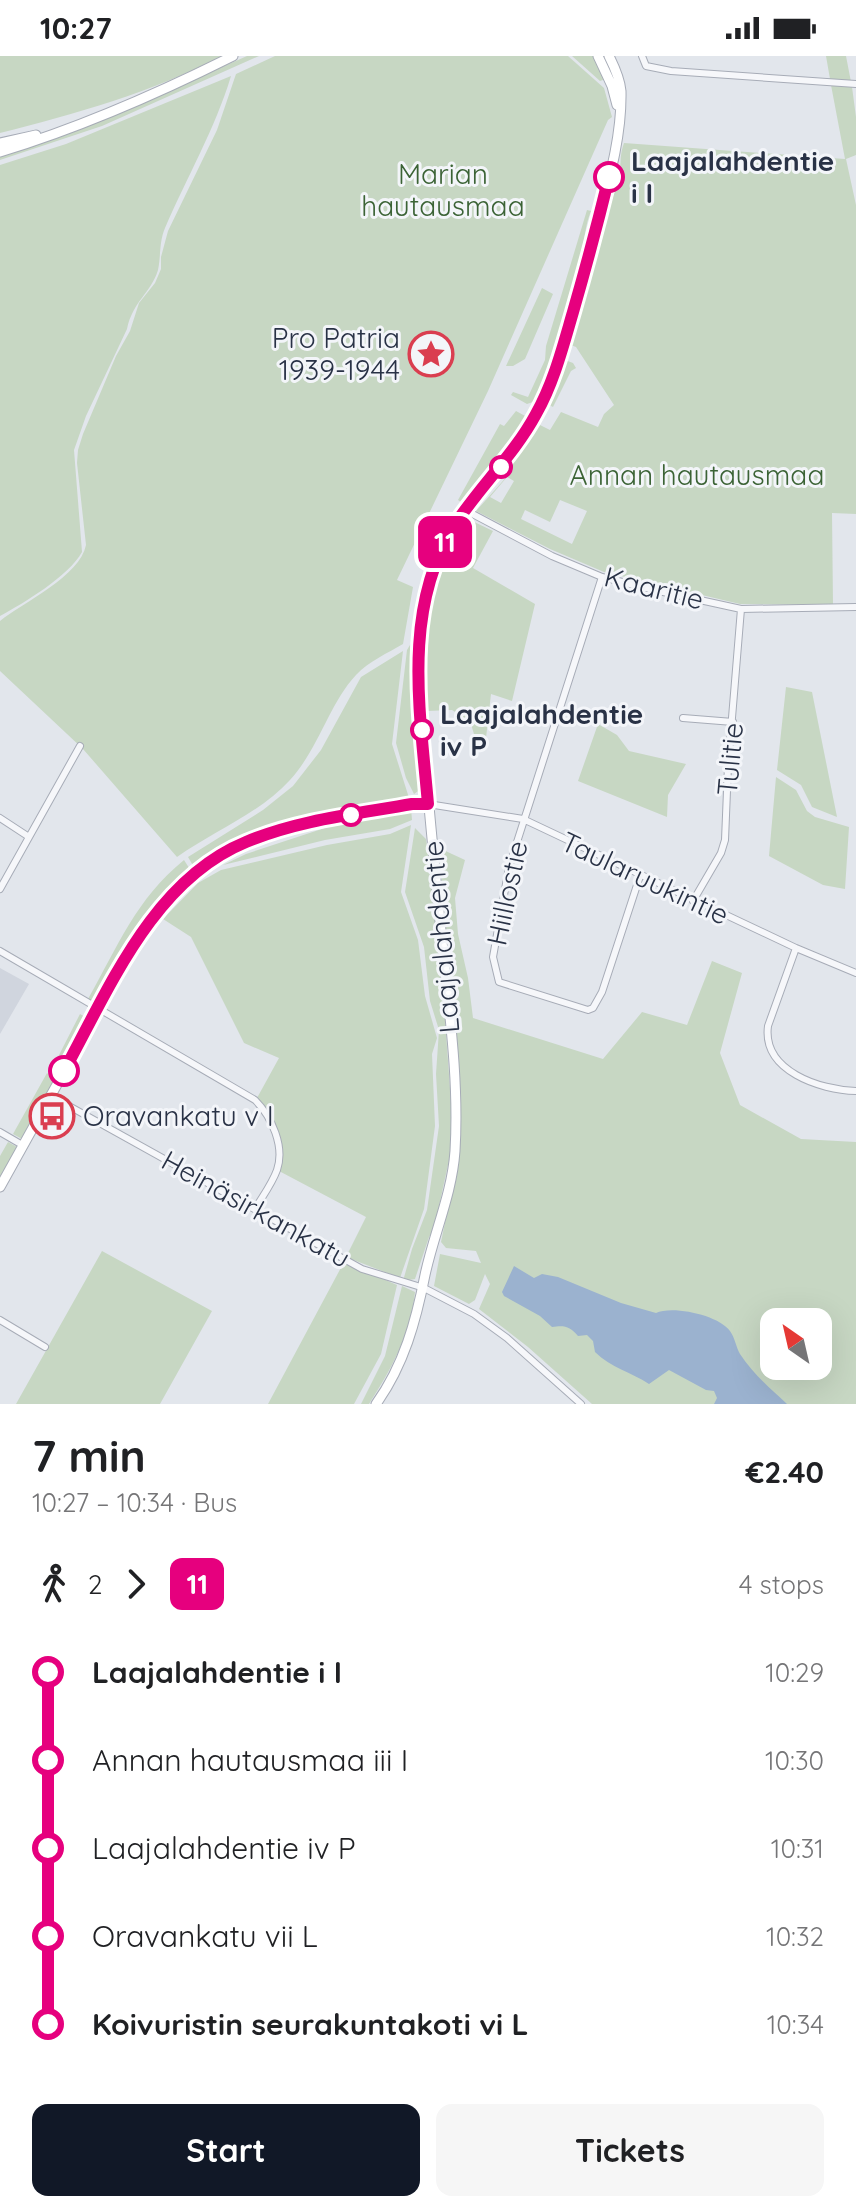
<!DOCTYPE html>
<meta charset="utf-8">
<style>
body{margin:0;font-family:Quicksand,sans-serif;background:#f6f6f6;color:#202124;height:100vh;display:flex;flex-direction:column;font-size:30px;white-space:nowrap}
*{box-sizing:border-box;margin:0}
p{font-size:26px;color:#757577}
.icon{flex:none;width:44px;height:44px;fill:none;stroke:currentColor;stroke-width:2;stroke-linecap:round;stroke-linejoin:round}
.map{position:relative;height:1348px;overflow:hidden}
.panel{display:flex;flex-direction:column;background:#fff;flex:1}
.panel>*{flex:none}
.badge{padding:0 16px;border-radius:12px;font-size:28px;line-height:52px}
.needle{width:52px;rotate:326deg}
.tools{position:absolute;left:760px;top:1252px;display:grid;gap:16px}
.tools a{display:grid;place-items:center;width:72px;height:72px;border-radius:16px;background:#fff;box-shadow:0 8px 32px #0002;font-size:40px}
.map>.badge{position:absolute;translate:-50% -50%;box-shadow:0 0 0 4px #fff}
.legs{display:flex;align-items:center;gap:12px;height:88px;padding:0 32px;font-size:26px}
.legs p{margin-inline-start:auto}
.head{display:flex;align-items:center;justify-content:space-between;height:136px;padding:0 32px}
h1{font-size:44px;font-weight:700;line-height:60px}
.button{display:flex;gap:16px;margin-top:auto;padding:16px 32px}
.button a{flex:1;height:92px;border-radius:16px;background:#111827;color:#fff;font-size:32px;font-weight:700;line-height:92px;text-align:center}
.button a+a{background:#f6f6f6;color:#202124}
ul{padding:0 32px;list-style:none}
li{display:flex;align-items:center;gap:28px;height:88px;font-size:30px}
li i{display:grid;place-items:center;width:12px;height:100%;margin:0 10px;background:currentColor}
li i::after{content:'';width:20px;height:20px;margin:-10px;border:6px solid;border-radius:50%;background:#fff}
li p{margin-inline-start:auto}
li:first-child i{background:linear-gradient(#0000 50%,currentColor 0)}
li:last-child i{background:linear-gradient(currentColor 50%,#0000 0)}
.status{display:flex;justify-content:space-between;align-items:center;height:56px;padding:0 40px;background:#fff;direction:ltr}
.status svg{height:22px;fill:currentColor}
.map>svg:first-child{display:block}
</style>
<div class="status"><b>10:27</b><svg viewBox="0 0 49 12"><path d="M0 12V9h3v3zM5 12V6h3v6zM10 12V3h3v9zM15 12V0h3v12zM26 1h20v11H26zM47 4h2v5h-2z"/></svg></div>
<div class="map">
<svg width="856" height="1348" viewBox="0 0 856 1348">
<rect width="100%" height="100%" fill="#e2e6ec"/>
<path fill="#d0d5de" d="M 0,912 L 29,928 L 0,978 Z"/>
<path fill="#c7d7c3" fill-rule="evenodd" d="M 0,0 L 222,0 C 153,36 75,58 0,77 Z
M 247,0 L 259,0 L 102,70 L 0,104 L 0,100 L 101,65 Z
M 275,0 L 568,0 L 604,32 L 612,61 L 608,64 L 488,335 L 397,524 L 413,531 L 403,588 C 388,597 369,605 356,619 C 329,648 319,692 290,724 C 260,757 214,775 177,801 L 83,693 L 0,615 L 0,565 C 24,546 80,520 86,489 L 77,407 L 78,394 L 83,378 L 116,300 L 130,275 L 139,247 L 155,227 L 161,213 L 161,201 L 168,175 L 217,74 L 236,18 Z
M 572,0 L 594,0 L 606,23 L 600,25 Z
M 826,0 L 846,0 L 851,26 L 830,23 Z
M 231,20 C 215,73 187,121 165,172 C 159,186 161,200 158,214 C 151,237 133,245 127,273 L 86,360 L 74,394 L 82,496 C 69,520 24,547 0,560 L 0,109 L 66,88 Z
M 831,29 L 852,31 L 856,61 L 856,99 L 846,103 L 856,149 L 856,458 L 832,457 L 833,549 L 740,548 L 604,516 L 550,493 L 476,455 L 511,416 L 507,412 L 536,367 L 550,374 L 561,356 L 598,371 L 604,358 L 614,349 L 576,291 L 568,288 L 609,149 C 614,138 619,128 620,115 C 621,104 620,98 624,87 L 845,103 ZM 507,421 L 514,425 L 501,447 L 490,441 ZM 560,444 L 587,455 L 572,488 L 521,463 L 525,454 L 550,466 Z
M 587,154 L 591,155 C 584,172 584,191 580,209 C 568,255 554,301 536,345 L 527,348 L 511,339 L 513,336 L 528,341 L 545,304 L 546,290 Z
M 542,232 L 553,238 L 525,303 L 513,310 L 506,310 Z
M 565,304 L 573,307 L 576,312 L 571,315 L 553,351 L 547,348 Z
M 516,355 L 527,361 L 501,403 L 465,449 L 458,444 L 500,368 L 504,370 Z
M 468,463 L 493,475 L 473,512 L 535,548 L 512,645 L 491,638 L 486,682 L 477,688 L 470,665 L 452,654 L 427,655 C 419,580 423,525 468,463 Z
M 413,584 L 421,733 L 414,738 L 406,722 L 396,687 L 407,594 Z
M 403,595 L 392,688 L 410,745 C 335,753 253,762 195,813 L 188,801 L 263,754 L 293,730 L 321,694 L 361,621 Z
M 786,631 L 812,636 L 837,761 L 812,751 L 801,729 L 777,714 Z
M 598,668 L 617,679 L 629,695 L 686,708 L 668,739 L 667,761 L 578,725 Z
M 776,721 L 796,734 L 807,755 L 815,761 L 849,771 L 845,833 L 823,829 L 769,800 Z
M 411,752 L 412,764 L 390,773 L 325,784 L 223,809 L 246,798 L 340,767 Z
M 411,769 L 401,836 L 418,884 L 425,940 L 437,982 L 432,998 L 435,1070 L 424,1153 L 400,1222 L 346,1201 L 366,1161 L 279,1115 C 277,1086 277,1064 257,1042 L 279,1002 L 244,987 L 191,881 L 163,863 L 198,827 L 221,814 L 327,789 L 390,778 Z
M 415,772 L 426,783 L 428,796 L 442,922 L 452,1060 L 451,1095 L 434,1173 L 429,1181 L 415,1223 L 403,1225 L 412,1193 L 427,1154 L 439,1070 L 436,1018 L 439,974 L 430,945 L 424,891 L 405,836 Z
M 439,792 L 465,804 L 455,842 L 458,878 L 468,922 L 473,962 L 603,1003 L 642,956 L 687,969 L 712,905 L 742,917 L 720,997 L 740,1049 L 801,1083 L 856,1086 L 856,1348 L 592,1348 L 528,1291 L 479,1253 L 490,1228 L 485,1218 L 475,1244 L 469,1248 L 434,1230 L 440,1198 L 481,1207 L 476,1195 L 446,1192 L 441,1186 L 459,1098 L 455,991 ZM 774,1266 L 818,1266 L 818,1310 L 774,1310 Z
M 184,804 L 191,815 L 162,841 L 142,868 L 97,948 L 88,943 C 118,890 136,843 184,804 Z
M 80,958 L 87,962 L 66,1001 L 58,1001 Z
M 47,1017 L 54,1024 L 22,1083 L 13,1078 Z
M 8,1086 L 17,1091 L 0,1121 L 0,1100 Z
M 102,1195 L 212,1255 L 160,1348 L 16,1348 Z
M 344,1206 L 397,1229 L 381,1298 L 354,1348 L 268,1348 Z
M 402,1230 L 415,1236 C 411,1277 391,1314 369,1348 L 361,1348 L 385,1300 Z"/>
<path fill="#9bb2cf" d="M 514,1210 L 534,1222 L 542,1218 L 558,1221 L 621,1247 L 656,1257 C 672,1249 719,1259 730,1275 C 735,1282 736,1291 740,1298 C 753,1318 770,1332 787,1348 L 714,1348 L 717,1342 L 714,1335 L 706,1334 L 669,1314 L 649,1328 C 631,1316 611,1312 595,1296 L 593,1285 L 587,1279 L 578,1280 C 570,1270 564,1269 552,1271 L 540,1260 L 504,1240 L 502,1236 Z"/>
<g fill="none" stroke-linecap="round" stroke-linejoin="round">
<g stroke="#a7acb7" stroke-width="8">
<path id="street" d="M 642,0 L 646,10 L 671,15 L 856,28
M 465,454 L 552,500 L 602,521 L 654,534 L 741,553 L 856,551
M 602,521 L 509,811 L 493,901 L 499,926 L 588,954 L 593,952 L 602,936 L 640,820
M 683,662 L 733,666
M 428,748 L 523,763 L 796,892 L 856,917
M 0,762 L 29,781
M 0,833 L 80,690
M 693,845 L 721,797 L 725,784 L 728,710 L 741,553
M 796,892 L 768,970 C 762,1015 820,1034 856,1035
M 0,895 L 255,1044 C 272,1061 285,1091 277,1114 C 272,1128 262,1141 255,1153
M 51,1040 L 362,1213 L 424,1232 L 474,1258 L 507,1282 L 581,1348
M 0,1076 L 24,1090
M 0,1264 L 45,1291"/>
</g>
<g stroke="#a7acb7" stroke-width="11">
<path id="secondary" d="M 598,0 L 612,30 L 617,49
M 0,87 L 36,79
M 0,96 C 79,72 159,37 233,0
M 0,1131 L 145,870 C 221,772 299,768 412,748 L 428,748
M 376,1348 C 404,1309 416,1265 425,1219 C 434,1177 452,1138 455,1095 C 459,1029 450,961 443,895 C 434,805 425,714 418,623 C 419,563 427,505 464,456 C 489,423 517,394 536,358 C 567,301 581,234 596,172 C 608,127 622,82 621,35 C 620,23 614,10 609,0"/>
</g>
<use href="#street" stroke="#f6f7fa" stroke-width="6"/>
<use href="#secondary" stroke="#fff" stroke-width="9"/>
</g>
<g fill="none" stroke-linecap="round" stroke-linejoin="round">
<g stroke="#fff" stroke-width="18">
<path id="line-1" d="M 64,1015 C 109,933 153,824 246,786 C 298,764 356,758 412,748 L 428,748 C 420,655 402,554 454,470 C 479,431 514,399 536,358 C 554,326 563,290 573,256 C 586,211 598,166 609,121"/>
</g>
<use href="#line-1" stroke="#e6007e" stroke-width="12"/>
</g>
<defs>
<g id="sight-ring" transform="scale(2.3)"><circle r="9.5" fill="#f3f5f9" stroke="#da3e50" stroke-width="1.5"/><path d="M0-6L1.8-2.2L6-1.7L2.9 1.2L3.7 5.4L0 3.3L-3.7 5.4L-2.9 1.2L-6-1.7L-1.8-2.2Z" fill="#da3e50"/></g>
<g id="bus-ring" transform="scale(2.3)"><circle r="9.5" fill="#f3f5f9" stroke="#da3e50" stroke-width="1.5"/><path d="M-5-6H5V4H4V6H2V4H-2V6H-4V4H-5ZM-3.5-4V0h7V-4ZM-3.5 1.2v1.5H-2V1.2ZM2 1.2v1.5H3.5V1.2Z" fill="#da3e50"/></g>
</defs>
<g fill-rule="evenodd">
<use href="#sight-ring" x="431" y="298"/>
<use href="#bus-ring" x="52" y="1060"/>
</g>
<g fill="#fff" stroke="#e6007e" stroke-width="4">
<circle cx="609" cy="121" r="14"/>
<circle cx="501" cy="411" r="10"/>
<circle cx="422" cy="674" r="10"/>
<circle cx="351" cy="759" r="10"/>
<circle cx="64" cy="1015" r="14"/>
</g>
<g text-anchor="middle" stroke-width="6" stroke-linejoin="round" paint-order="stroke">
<g font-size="28" font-weight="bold" fill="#293246" stroke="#f3f5f9" text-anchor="start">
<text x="631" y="115">Laajalahdentie<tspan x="631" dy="32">i I</tspan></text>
<text x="440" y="668">Laajalahdentie<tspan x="440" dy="32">iv P</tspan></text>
</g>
<g font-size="28" fill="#3b6335" stroke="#f3f5f9">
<text x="443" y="128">Marian<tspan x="443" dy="32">hautausmaa</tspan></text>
<text x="697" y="429">Annan hautausmaa</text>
</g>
<g font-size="28" fill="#293246" stroke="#f3f5f9" text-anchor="end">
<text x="400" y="292">Pro Patria<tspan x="400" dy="32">1939-1944</tspan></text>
<text x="83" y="1070" text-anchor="start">Oravankatu v I</text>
</g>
<g font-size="28" fill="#293246" stroke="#f3f5f9">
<text transform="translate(654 532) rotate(14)" y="10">Kaaritie</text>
<text transform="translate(730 703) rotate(-85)" y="10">Tulitie</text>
<text transform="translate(645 822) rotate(25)" y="10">Taularuukintie</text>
<text transform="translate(507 837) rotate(-78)" y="10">Hiillostie</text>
<text transform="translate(441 881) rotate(-95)" y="10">Laajalahdentie</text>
<text transform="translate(256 1153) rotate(29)" y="10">Heinäsirkankatu</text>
</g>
</g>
</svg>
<div class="tools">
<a><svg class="needle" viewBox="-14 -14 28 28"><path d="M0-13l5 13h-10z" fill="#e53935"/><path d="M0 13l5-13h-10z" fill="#757577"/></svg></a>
</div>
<b class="badge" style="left:445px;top:486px;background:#e6007e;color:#fff">11</b>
</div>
<section class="panel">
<div class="head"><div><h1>7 min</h1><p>10:27 – 10:34 · Bus</p></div><b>€2.40</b></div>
<div class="legs"><svg class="icon" aria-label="walk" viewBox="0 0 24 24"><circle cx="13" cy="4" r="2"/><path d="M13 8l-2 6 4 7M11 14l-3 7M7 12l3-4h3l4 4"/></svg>2<svg class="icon" aria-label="forward" viewBox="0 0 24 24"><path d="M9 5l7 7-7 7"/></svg><b class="badge" style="background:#e6007e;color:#fff">11</b><p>4 stops</p></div>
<ul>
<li><i style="color:#e6007e"></i><b>Laajalahdentie i I</b><p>10:29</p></li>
<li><i style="color:#e6007e"></i><span>Annan hautausmaa iii I</span><p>10:30</p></li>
<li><i style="color:#e6007e"></i><span>Laajalahdentie iv P</span><p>10:31</p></li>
<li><i style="color:#e6007e"></i><span>Oravankatu vii L</span><p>10:32</p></li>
<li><i style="color:#e6007e"></i><b>Koivuristin seurakuntakoti vi L</b><p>10:34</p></li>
</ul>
<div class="button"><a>Start</a><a>Tickets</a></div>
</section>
